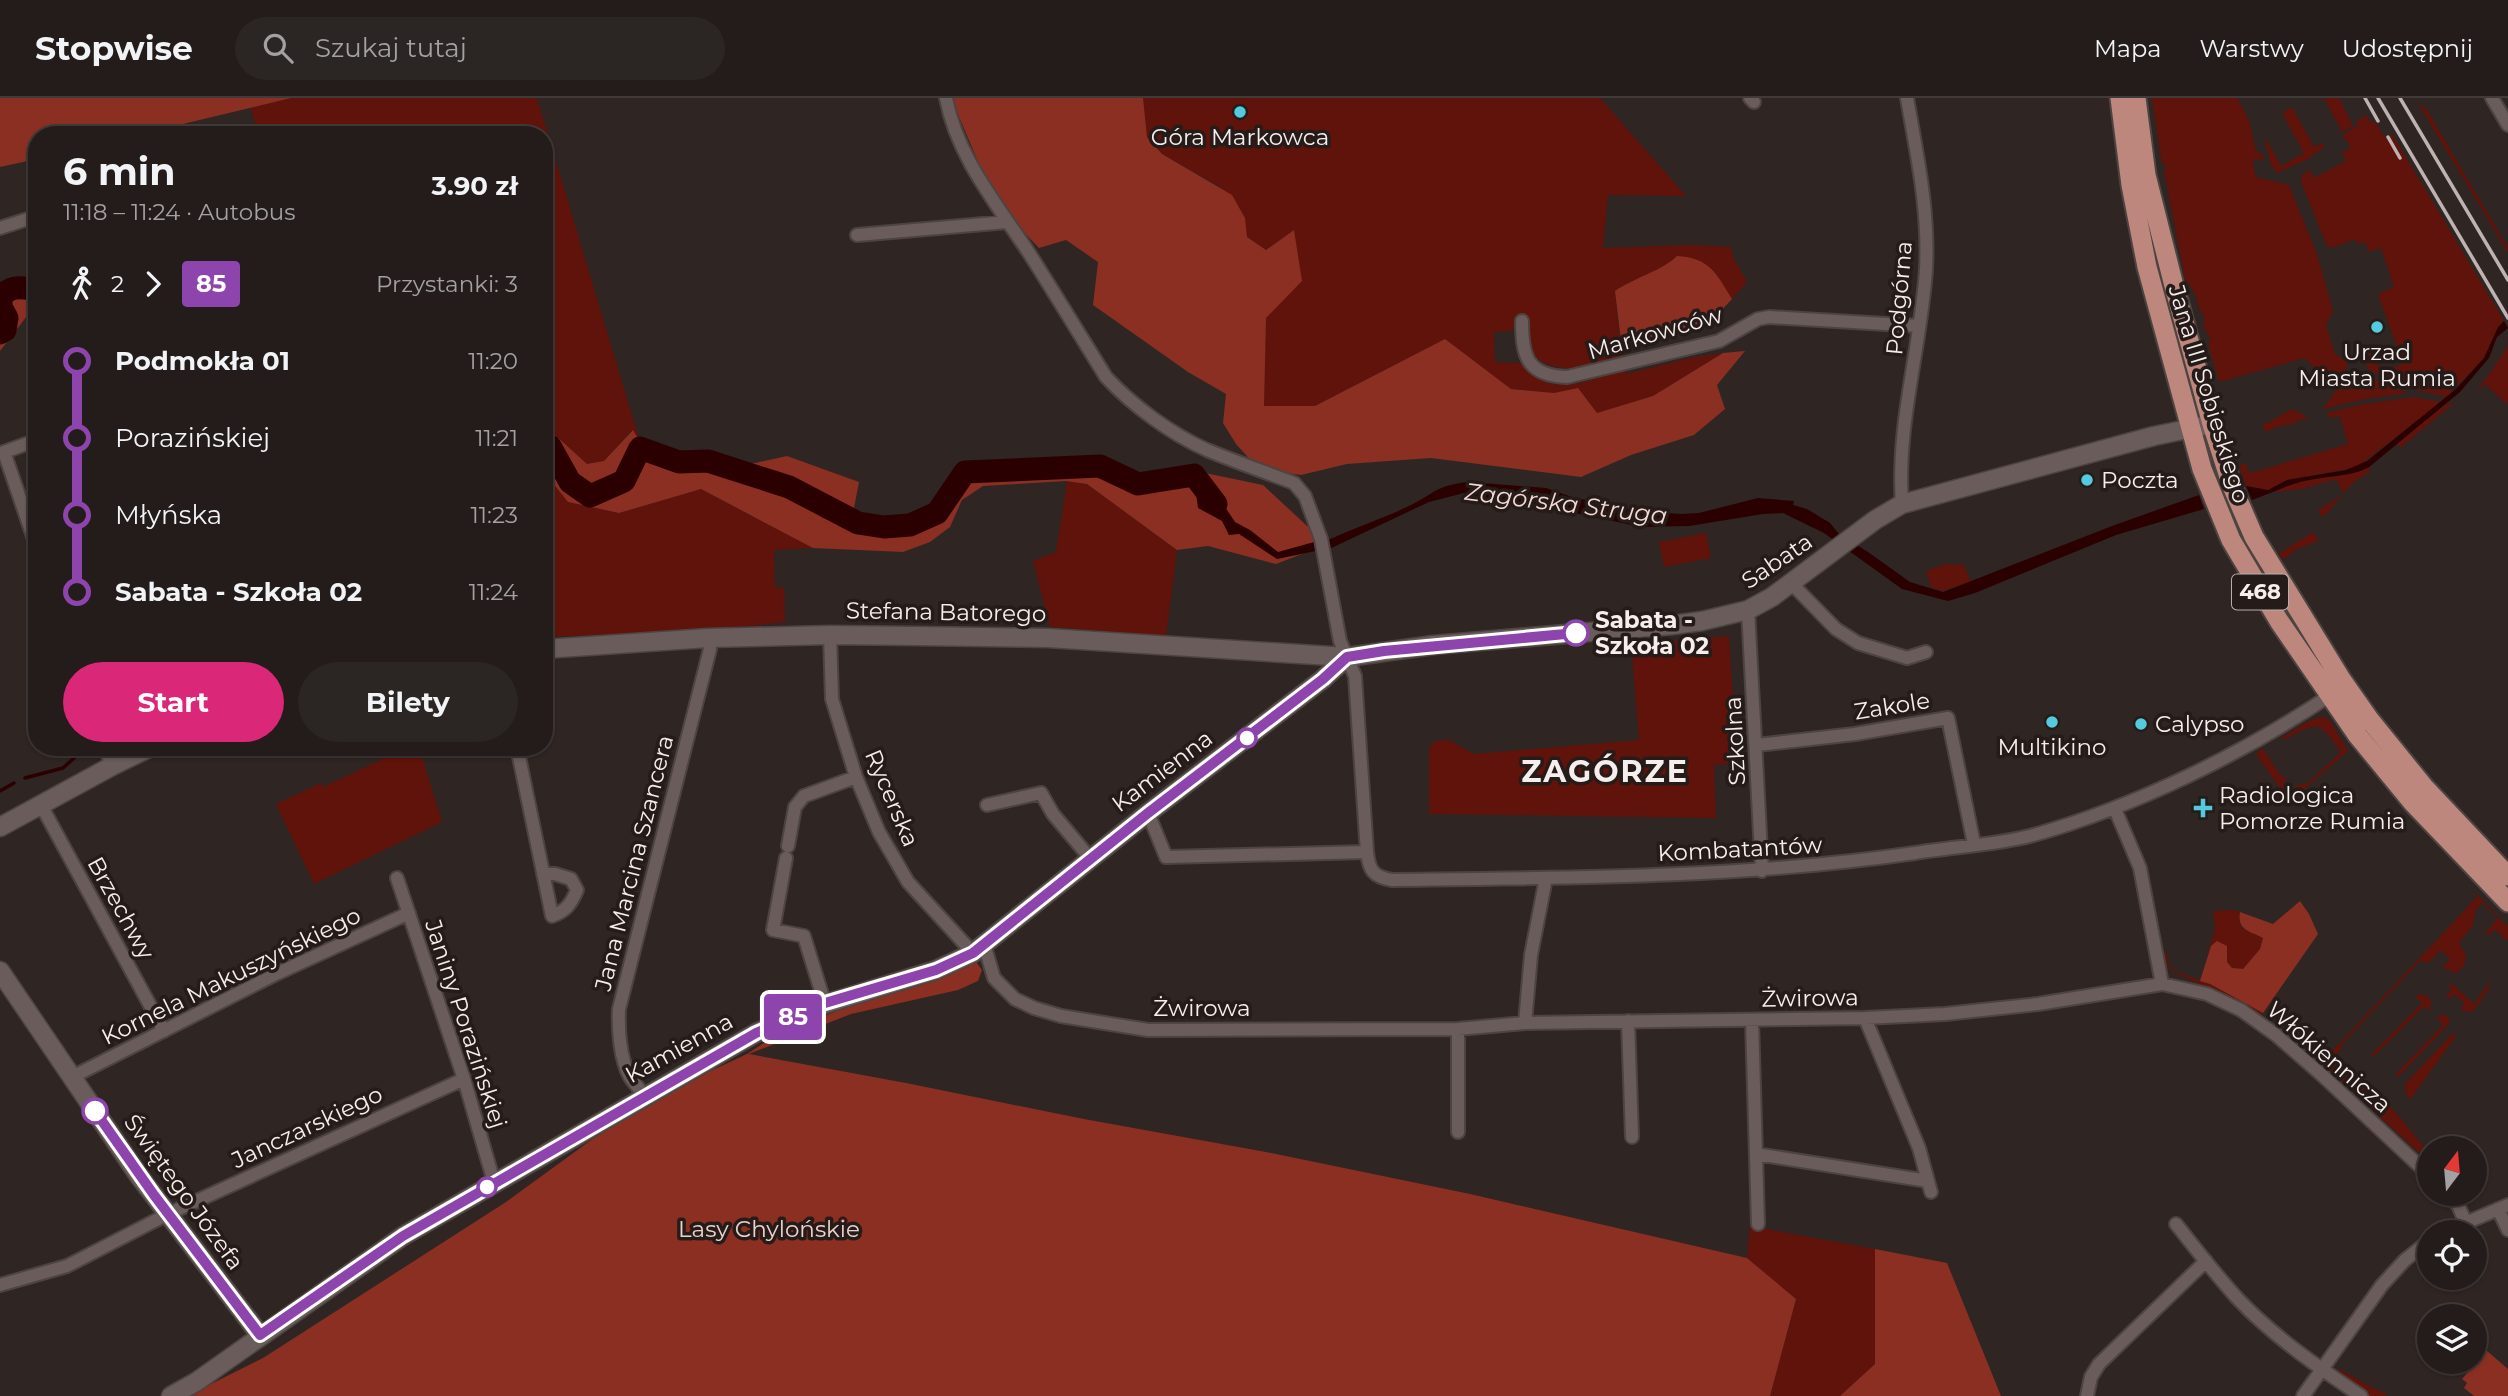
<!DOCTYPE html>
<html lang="pl">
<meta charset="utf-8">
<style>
body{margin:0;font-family:Montserrat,sans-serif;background:#2b2523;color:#f1f3f6;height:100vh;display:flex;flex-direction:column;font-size:26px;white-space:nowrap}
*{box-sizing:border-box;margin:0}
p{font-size:23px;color:#a3a1a2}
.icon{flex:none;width:38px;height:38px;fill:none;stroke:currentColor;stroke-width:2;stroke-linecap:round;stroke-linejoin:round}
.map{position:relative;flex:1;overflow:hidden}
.side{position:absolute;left:28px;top:28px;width:525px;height:630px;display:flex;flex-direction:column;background:#231c1a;border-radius:28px;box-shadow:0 2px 5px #0004,0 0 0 2px #403a39}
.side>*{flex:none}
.badge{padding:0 14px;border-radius:5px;font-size:24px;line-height:46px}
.needle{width:46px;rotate:16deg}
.buttons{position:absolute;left:2417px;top:1038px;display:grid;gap:14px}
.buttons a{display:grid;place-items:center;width:70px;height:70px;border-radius:50%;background:#231c1a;box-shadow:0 2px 5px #0004,0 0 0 2px #403a39;font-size:35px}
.map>.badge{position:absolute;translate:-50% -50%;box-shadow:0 0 0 4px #fff}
.legs{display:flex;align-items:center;gap:10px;height:77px;padding:0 35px;font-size:23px}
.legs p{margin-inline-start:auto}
.headline{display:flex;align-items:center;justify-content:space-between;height:119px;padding:0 35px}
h1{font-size:38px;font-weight:700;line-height:52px}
.cta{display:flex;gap:14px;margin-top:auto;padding:14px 35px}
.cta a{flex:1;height:80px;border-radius:42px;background:#db2777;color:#fff;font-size:28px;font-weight:700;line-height:80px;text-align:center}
.cta a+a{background:#2b2523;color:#f1f3f6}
ul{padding:0 35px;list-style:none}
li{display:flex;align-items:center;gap:24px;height:77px;font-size:26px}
li i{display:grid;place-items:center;width:10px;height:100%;margin:0 9px;background:currentColor}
li i::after{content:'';width:18px;height:18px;margin:-9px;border:5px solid;border-radius:50%;background:#231c1a}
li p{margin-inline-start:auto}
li:first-child i{background:linear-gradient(#0000 50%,currentColor 0)}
li:last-child i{background:linear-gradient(currentColor 50%,#0000 0)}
header{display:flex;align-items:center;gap:42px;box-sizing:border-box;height:98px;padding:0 35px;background:#231c1a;border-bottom:2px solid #403a39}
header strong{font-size:33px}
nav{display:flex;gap:38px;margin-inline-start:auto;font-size:24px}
.search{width:490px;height:63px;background:#2b2523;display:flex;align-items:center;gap:18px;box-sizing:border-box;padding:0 24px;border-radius:38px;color:#a3a1a2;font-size:26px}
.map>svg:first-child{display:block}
</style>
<header>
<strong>Stopwise</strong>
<div class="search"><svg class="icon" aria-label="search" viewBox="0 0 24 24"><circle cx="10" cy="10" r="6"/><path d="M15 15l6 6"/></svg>Szukaj tutaj</div>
<nav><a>Mapa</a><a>Warstwy</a><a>Udostępnij</a></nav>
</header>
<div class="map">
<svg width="2508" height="1298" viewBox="0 0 2508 1298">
<rect width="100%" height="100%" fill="#2f2523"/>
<path fill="#60130a" d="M 291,0 L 537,0 L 640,344 L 632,332 L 604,363 L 587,366 L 544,327 L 544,37 L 258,37 L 251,10 Z
M 1143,0 L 1600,0 L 1686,98 L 1608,97 L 1603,150 L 1691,147 L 1731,149 L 1733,159 L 1747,184 L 1732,201 L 1715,174 L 1677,158 C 1660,174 1635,179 1615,193 L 1622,262 C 1600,267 1548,280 1533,255 C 1528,247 1528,232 1528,222 L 1515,222 L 1515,229 L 1511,233 L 1494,234 L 1495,264 L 1520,265 C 1553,302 1583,284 1624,271 L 1626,276 L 1690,260 L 1723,255 L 1653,298 L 1597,316 L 1578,290 L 1554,295 L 1511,291 L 1445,241 L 1315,308 L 1263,308 L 1266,220 L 1301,183 L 1294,132 L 1266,152 L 1247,139 L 1242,113 L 1220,89 L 1162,56 L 1147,39 Z
M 2152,0 L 2237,0 L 2249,22 L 2256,53 L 2261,55 L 2264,62 L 2254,61 L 2253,66 L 2256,79 L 2289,87 L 2317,156 L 2333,213 L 2326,227 L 2333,250 L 2335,256 L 2348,264 L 2346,273 L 2315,286 L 2323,280 L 2305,260 L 2219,284 L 2208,245 L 2211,243 L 2203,226 L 2205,224 L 2202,213 L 2200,213 L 2195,196 L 2185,180 L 2164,73 L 2166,71 L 2165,66 L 2162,66 Z
M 2324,0 L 2339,0 L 2353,28 L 2342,34 Z
M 2415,0 L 2421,8 L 2426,10 L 2508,150 L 2508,155 Z
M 2292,9 L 2314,49 L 2323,45 L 2324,49 L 2308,61 L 2277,75 L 2271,67 L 2265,43 L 2267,42 L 2281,68 L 2304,55 L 2282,15 Z
M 2367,17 L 2371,25 L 2375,24 L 2385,40 L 2392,36 L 2504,223 L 2498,229 L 2484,260 L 2446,299 L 2397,287 L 2368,271 L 2362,255 L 2372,251 L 2381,274 L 2403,266 L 2378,196 L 2394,189 L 2381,150 L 2369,154 L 2365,144 L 2358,146 L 2355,141 L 2332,150 L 2327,148 L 2301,84 L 2302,77 L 2310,72 L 2314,80 L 2346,63 L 2342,54 L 2351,50 L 2343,37 L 2358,27 L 2356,24 Z
M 2508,247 L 2508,307 L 2485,286 L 2476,293 L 2493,271 Z
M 2370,278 L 2393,290 L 2408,295 L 2365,301 L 2323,311 L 2336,292 Z
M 2415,299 L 2441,304 L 2357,369 L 2287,382 L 2268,392 L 2246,388 L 2239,367 L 2245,365 L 2250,375 L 2348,346 L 2340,318 L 2331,320 L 2326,315 L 2364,306 Z
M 2454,305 L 2400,350 L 2397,345 L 2446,306 Z
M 2292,311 L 2308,319 L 2289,327 L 2283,327 L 2283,329 L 2278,328 L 2269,333 L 2263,332 L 2263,327 Z
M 2368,370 L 2371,373 C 2365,377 2356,382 2351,387 C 2340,397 2334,410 2322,419 L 2318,412 L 2344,396 L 2336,381 L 2302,391 L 2275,394 C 2302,375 2339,383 2368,370 Z
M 544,374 L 568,404 L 619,415 L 701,391 L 813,450 L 774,452 L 775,489 L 784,490 L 785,524 L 706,533 L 544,539 Z
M 1067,383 L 1087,386 L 1177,452 L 1166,538 L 1050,529 L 1033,463 L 1056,454 Z
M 2313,434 L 2319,443 L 2297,451 L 2284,461 L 2278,456 Z
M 1706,435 L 1711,460 L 1664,469 L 1659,444 Z
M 1945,466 L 1964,467 L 1971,484 L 1942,493 L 1931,489 L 1926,473 Z
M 1729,538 L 1737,665 L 1714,667 L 1716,720 L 1429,716 L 1429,650 L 1435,643 L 1449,642 L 1473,656 L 1639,642 L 1631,547 Z
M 2321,619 L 2329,621 L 2348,653 L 2295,699 L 2286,694 L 2284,696 L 2256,656 L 2262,650 L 2282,679 L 2287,680 L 2283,687 L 2292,692 L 2298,687 L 2308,685 L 2341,654 C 2319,622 2318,623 2284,642 L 2281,640 L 2307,624 Z
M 408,649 L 419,649 L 442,724 L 314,786 L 276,706 L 321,685 L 323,689 Z
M 2474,793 L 2508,829 L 2508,844 L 2495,831 L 2488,838 L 2485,835 L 2498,820 L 2482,804 L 2475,814 L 2473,827 L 2459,845 L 2466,858 L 2464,868 L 2454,876 L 2449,871 L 2442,870 L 2450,861 L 2441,852 L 2428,865 L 2420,863 L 2341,947 L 2342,950 L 2336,957 L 2397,1016 L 2428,1054 L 2429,1060 L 2426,1061 L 2321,965 L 2477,799 Z
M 2234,812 L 2240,814 L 2239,821 L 2242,830 L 2263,840 L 2260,851 L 2243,871 L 2232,870 L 2227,864 L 2226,857 L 2212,848 L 2207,859 L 2215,830 L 2213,813 Z
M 2162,855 L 2167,855 L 2168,867 L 2175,873 L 2210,886 L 2263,915 L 2258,917 L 2222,897 L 2174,874 L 2164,865 Z
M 2451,885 L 2474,906 L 2488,886 L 2491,888 L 2475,911 L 2471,914 L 2461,912 L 2464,905 L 2454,896 L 2449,901 L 2446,898 L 2452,891 L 2449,888 Z
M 2422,896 L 2431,902 L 2430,913 L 2424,908 L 2373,959 L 2371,957 L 2422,905 L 2415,898 Z
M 2444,916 L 2450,922 L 2447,928 L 2398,979 L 2396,976 L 2443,927 L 2437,920 Z
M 2452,936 L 2456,936 L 2456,938 L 2412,999 L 2408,1000 L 2404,987 Z
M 1750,1128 L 1875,1151 L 1875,1266 L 1840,1298 L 1770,1298 L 1796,1201 L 1747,1160 Z
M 2339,1271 L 2388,1298 L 2365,1298 L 2341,1281 Z"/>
<path fill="#8b2f23" d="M 0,0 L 291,0 L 137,37 L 37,37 L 37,61 L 0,69 Z
M 951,0 L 1143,0 L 1147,39 L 1162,56 L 1232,97 L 1245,120 L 1247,139 L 1266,152 L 1294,132 L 1302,183 L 1266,220 L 1264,308 L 1315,308 L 1445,241 L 1511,291 L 1554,295 L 1578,290 L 1597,315 L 1653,298 L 1723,255 L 1745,253 L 1717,287 L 1725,311 L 1694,337 L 1631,357 L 1581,379 L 1431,360 L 1347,366 L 1301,377 L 1279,374 L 1254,366 L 1236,346 L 1223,325 L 1226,296 L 1188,274 L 1093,207 L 1098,164 L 1066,142 L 1039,150 L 1013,123 L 985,80 Z
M 1677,158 C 1710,160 1716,175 1732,201 L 1718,216 L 1675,239 L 1656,238 L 1621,243 L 1615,193 C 1635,179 1660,174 1677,158 Z
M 37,172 L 37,205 L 0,253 L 0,193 Z
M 544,327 L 587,366 L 604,363 L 633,332 L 640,344 L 742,368 L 787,358 L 859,384 L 854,410 L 871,425 L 890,431 L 933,416 L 970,374 L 1044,365 L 1095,362 L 1162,389 L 1205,375 L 1263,387 L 1307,428 L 1316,430 L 1320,449 L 1276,466 L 1208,448 L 1177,452 L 1087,386 L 1066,383 L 983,388 L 962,402 L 950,429 L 930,444 L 903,454 L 813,450 L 701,391 L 619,415 L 568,404 L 544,374 Z
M 2300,803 L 2309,816 L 2318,836 L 2263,915 L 2210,886 L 2200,883 L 2211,848 L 2217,843 L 2227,848 L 2227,864 L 2232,870 L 2243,871 L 2260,851 L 2263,840 C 2249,833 2237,832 2240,814 L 2273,826 Z
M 974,861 L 982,872 L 978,883 L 958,892 L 851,916 L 749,956 L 906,985 L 1084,1021 L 1266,1054 L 1470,1096 L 1747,1160 L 1796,1201 L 1770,1298 L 187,1298 L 263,1260 L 506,1104 L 642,1005 L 747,956 L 768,942 L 865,901 Z
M 1875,1151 L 1947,1165 L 2001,1298 L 1840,1298 L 1875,1266 Z
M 2486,1252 L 2508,1271 L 2508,1298 L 2474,1298 L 2464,1290 L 2467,1285 L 2462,1281 Z"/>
<path fill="#2b0000" d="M 2504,223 L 2508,230 L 2497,239 L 2489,260 L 2460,294 L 2368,370 C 2348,379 2325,378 2304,383 C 2285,388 2270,396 2252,402 L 2246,388 L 2268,392 L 2287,382 L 2346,372 L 2367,363 L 2456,291 L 2484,260 L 2498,229 Z
M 1200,380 L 1206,388 L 1211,388 L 1235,424 L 1250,432 L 1278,454 L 1314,444 L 1316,453 L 1277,461 L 1239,436 L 1229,437 L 1222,423 L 1198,410 L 1196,395 L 1201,392 L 1194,382 Z
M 1469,384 L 1546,390 L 1578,401 L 1603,403 L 1634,413 L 1681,416 L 1699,415 L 1758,400 L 1794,403 L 1793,407 L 1807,411 L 1830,425 L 1839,436 L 1868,454 L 1910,484 L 1943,494 L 2112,428 L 2199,397 L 2204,411 L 2116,437 L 1975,495 L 1948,503 L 1902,491 L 1824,435 L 1783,415 L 1763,416 L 1689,428 L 1641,429 L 1575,415 L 1557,409 L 1520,410 L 1464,395 L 1429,404 L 1325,453 L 1326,443 C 1354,430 1385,420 1413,406 C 1437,393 1439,387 1469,384 Z"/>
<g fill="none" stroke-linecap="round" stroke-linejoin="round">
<path stroke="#2b0000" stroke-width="3.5" d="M 544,367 L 561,367
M 25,680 L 63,670 L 84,651
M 0,693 L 14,685"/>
<path stroke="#2b0000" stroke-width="23" d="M 0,235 L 5,232 L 7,220 L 1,209 L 1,199 C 12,186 21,190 37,191
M 544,346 L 550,348 L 570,384 L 590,398 L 624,383 L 640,350 L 679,364 L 708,363 L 789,389 L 858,425 L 884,429 L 910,427 L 937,415 L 965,374 L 1100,368 L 1138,386 L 1194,377 L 1216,406"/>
<g stroke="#4d4442" stroke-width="16">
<path id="street" d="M 946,0 C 957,59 997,106 1029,155 C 1055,196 1080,237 1106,279 C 1133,308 1171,336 1207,352 C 1236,364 1265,374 1294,385 L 1305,398 L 1321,441 L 1340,543 L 1355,578 L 1367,754 C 1369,772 1373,779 1392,782 C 1567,780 1742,780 1915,755 C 1951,749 1995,747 2030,738 C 2135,709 2245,655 2335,594
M 1750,0 L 1754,4
M 2492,0 L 2508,27
M 0,130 L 37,118
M 857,137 L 1007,124
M 1522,223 C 1522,258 1527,278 1567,279 L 1719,243 L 1758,221 L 1769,219 L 1919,228
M 37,342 L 4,354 L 37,450
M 1902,406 C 1896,327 1921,249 1926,171 C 1929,111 1917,58 1907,0
M 1791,485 L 1836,531 L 1858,545 L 1907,560 L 1926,554
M 1748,512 L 1762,773
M 830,537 L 832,601 L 856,679 L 879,734 L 908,784 L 973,855
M 1757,647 L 1855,636 L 1948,620 L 1974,746
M 105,649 L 112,668
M 517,649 L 552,818 C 566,813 571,806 577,792 L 571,781 L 555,776 L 543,776
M 41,707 L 164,933
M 987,707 L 1041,695 L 1053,716 L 1090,760
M 2115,711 L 2140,770 L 2162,886
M 1148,715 L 1166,759 L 1367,754
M 788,748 L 795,709 L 804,698 L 856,679
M 786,760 L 773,832 L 804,838 L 825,906
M 397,780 L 464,981 L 494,1084
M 984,846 L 994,880 L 1015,901 L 1034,910 L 1061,918 L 1148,932 L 1458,931 L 1525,925 L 1865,920 L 1945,916 L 2038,906 L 2162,886 L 2207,896 L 2241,912 L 2276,937 L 2323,978 L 2429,1077
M 1865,920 L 1919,1050 L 1931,1094
M 1752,922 L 1758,1126
M 1628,923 L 1632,1039
M 1525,925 L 1531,857 L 1546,780
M 1458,931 L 1458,1034
M 72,979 L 276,876 L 409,815
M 644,998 C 640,991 634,985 630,979 C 620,961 618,932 619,911 L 710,551 L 708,540
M 1756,1056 L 1928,1083
M 2448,1096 L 2458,1107 L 2465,1123
M 2498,1111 L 2508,1132
M 2176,1126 C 2196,1151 2216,1177 2238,1201 C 2274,1239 2318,1269 2361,1298
M 2444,1134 L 2508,1107
M 0,1187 L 67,1168 L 168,1116 L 464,981
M 2087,1298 L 2091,1279 L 2099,1266 L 2206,1163
M 2303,1298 L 2382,1187 L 2405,1162 L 2429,1143"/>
</g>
<g stroke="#4d4442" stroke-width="21">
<path id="secondary" d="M 544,551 L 708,540 L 830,537 L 916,538 L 1048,540 L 1347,559 L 1434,547 L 1673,527 L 1702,523 L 1748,512 L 1772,499 L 1875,422 L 1902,406 L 2154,338 L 2212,326
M 0,729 L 112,668 L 151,649
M 0,873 L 139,1078 L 260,1237
M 171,1298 L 196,1284 L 403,1138 L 756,935 L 825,906 L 936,872 L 973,855 L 1148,715 L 1323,581 L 1347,559"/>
</g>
<g stroke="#4d4442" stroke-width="23">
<path id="primary" d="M 2120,0 L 2131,87 L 2147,169 L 2202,371 L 2231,442 L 2279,523 L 2358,638 L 2413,705 L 2508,804
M 2136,0 L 2146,77 L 2174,188 L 2212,326 L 2232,388 L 2254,439 L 2341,581 L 2369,621 L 2424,689 L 2508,778"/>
</g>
<use href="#street" stroke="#695c5a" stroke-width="12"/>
<use href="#secondary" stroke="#695c5a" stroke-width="18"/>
<use href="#primary" stroke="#bd877d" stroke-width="19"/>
<path stroke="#bcb3b2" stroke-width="3.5" d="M 2365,0 L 2378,23
M 2378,0 L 2508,220
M 2400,0 L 2508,182
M 2388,39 L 2400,60"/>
</g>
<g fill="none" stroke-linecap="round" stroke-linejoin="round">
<g stroke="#fff" stroke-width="16">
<path id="line-1" d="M 95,1013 L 154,1097 L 260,1237 L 403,1138 L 756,935 L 825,905 L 936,872 L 973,855 L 1148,715 L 1323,581 L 1347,559 L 1384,553 L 1576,535"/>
</g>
<use href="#line-1" stroke="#8e44ad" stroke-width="10"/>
</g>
<g fill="#54cade" stroke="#251b19" stroke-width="2.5">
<circle cx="1240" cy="14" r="7"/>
<circle cx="2377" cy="229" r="7"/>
<circle cx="2087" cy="382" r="7"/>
<circle cx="2052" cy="624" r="7"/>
<circle cx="2141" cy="626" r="7"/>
<path d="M2199.5 699.5h7v7h7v7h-7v7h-7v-7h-7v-7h7z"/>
</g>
<g fill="#fff" stroke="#8e44ad" stroke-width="3.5">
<circle cx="1576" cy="535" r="12"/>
<circle cx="1247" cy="640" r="9"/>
<circle cx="95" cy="1013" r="12"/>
<circle cx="487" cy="1089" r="9"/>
</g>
<g text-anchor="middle" stroke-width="7" stroke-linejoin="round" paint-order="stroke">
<rect fill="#251b19" stroke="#b7afad" stroke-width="2" x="2232" y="476.5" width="56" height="35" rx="5"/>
<g font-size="21" font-weight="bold" fill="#f6eeed">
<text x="2260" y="501">468</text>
</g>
<g font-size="23" fill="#f6eeed" stroke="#251b19">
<text x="1240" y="47">Góra Markowca</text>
<text x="2377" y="262">Urzad<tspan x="2377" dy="26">Miasta Rumia</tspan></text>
<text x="2101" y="390" text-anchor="start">Poczta</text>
<text x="2155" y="634" text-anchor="start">Calypso</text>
<text x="2052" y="657">Multikino</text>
<text x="2219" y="705" text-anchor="start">Radiologica<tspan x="2219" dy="26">Pomorze Rumia</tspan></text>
</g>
<g font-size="23" fill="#f6eeed" stroke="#251b19">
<text transform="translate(1899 200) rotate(-85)" y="8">Podgórna</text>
<text transform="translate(1655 235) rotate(-16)" y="8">Markowców</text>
<text transform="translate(2209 296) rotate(73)" y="8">Jana III Sobieskiego</text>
<text transform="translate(1777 463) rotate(-34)" y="8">Sabata</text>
<text transform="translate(946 514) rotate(1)" y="8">Stefana Batorego</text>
<text transform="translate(1892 608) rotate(-9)" y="8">Zakole</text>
<text transform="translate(1735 643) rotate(-93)" y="8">Szkolna</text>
<text transform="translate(1162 673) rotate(-37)" y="8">Kamienna</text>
<text transform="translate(892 700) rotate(67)" y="8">Rycerska</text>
<text transform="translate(1740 751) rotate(-3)" y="8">Kombatantów</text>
<text transform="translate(634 765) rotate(-76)" y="8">Jana Marcina Szancera</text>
<text transform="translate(121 810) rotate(61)" y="8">Brzechwy</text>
<text transform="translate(231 878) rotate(-26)" y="8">Kornela Makuszyńskiego</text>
<text transform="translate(1810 900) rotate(-1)" y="8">Żwirowa</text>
<text x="1202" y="918">Żwirowa</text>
<text transform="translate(466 926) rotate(72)" y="8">Janiny Porazińskiej</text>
<text transform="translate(679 950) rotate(-29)" y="8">Kamienna</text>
<text transform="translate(2329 959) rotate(41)" y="8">Włókiennicza</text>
<text transform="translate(307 1029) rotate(-25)" y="8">Janczarskiego</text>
<text transform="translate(184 1094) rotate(54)" y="8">Świętego Józefa</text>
</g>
<g font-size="23" font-weight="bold" fill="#f6eeed" stroke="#251b19" text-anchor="start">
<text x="1595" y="530">Sabata -<tspan x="1595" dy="26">Szkoła 02</tspan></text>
</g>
<g font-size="23" fill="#ecd1cc" stroke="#251b19">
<text x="769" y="1139">Lasy Chylońskie</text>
</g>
<g font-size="24" font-style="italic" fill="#f5d9d4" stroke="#251b19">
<text transform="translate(1566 406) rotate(7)" y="8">Zagórska Struga</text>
</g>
<g font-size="30" font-weight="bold" letter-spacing="2" fill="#f6eeed" stroke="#251b19">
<text x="1605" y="684">ZAGÓRZE</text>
</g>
</g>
</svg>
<div class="buttons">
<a><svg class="needle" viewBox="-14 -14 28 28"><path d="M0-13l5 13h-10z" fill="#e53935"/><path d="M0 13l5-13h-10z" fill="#a3a1a2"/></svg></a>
<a><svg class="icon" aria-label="locate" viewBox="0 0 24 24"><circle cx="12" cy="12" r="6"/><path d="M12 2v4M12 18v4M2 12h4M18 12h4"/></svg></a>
<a><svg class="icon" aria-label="layers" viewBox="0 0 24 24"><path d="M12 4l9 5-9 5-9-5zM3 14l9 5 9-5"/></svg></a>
</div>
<b class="badge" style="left:793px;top:919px;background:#8e44ad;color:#fff">85</b>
<section class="side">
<div class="headline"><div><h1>6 min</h1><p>11:18 – 11:24 · Autobus</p></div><b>3.90 zł</b></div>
<div class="legs"><svg class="icon" aria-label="walk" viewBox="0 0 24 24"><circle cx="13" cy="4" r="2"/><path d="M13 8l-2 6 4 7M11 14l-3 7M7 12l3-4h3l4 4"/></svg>2<svg class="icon" aria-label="forward" viewBox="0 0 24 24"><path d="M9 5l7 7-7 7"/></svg><b class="badge" style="background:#8e44ad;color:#fff">85</b><p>Przystanki: 3</p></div>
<ul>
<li><i style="color:#8e44ad"></i><b>Podmokła 01</b><p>11:20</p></li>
<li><i style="color:#8e44ad"></i><span>Porazińskiej</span><p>11:21</p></li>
<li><i style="color:#8e44ad"></i><span>Młyńska</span><p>11:23</p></li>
<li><i style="color:#8e44ad"></i><b>Sabata - Szkoła 02</b><p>11:24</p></li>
</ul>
<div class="cta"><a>Start</a><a>Bilety</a></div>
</section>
</div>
